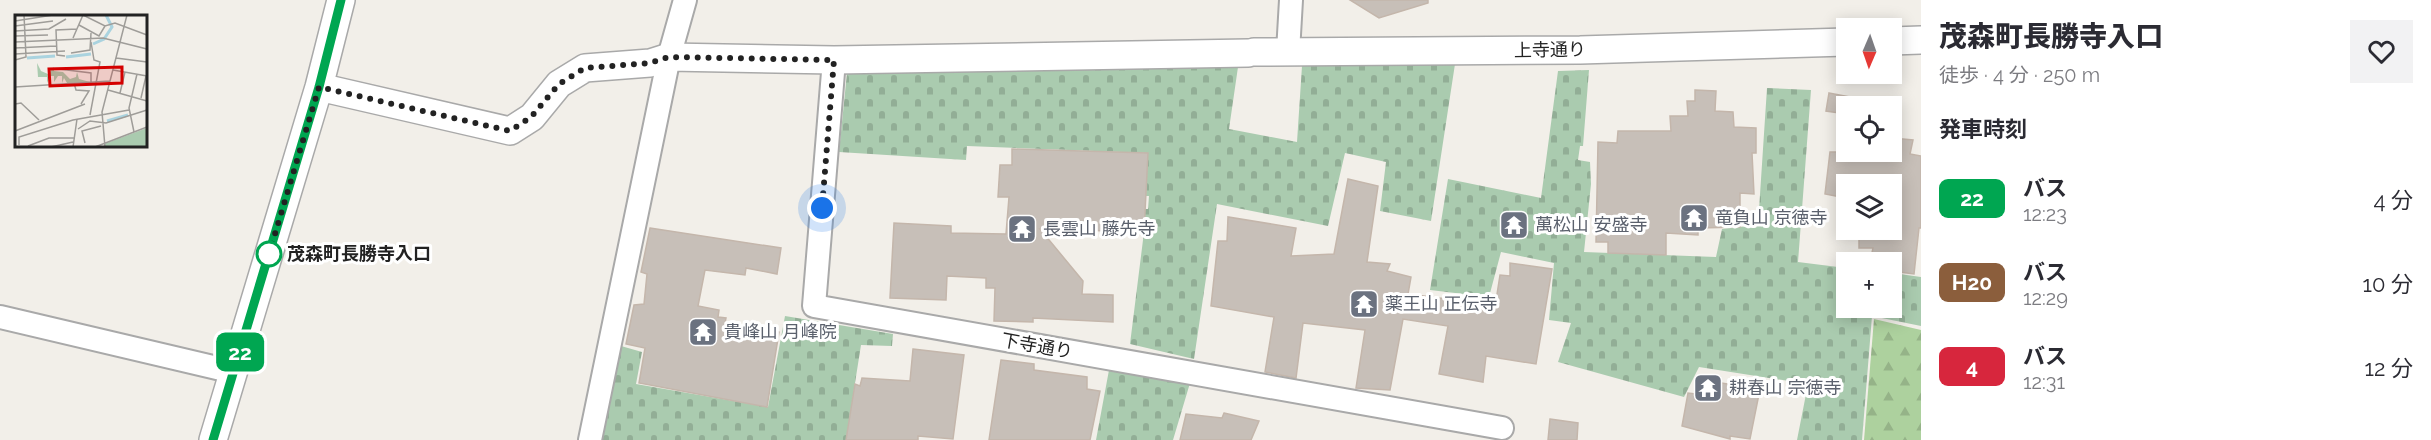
<!DOCTYPE html>
<html lang="ja">
<meta charset="utf-8">
<style>
body{margin:0;font-family:Raleway,"Noto Sans JP",sans-serif;background:#f2f2f3;color:#2b2b33;height:100vh;display:flex;flex-direction:column;font-size:22px;white-space:nowrap}
*{box-sizing:border-box;margin:0}
p{font-size:20px;color:#7c7c81}
.icon{flex:none;width:33px;height:33px;fill:none;stroke:currentColor;stroke-width:2;stroke-linecap:round;stroke-linejoin:round}
.map{position:relative;flex:1;overflow:hidden}
.sheet{display:flex;flex-direction:column;background:#fff;width:510px}
.sheet>*{flex:none}
.badge{padding:0 12px;border-radius:9px;font-size:21px;line-height:39px}
.needle{width:39px;rotate:182deg}
.controls{position:absolute;left:1836px;top:18px;display:grid;gap:12px}
.controls a{display:grid;place-items:center;width:66px;height:66px;border-radius:0px;background:#fff;box-shadow:0 3px 15px #0003;font-size:30px}
.you{position:absolute;width:30px;height:30px;margin:-15px;border:4px solid #fff;border-radius:50%;background:#1a73e8;box-shadow:0 0 0 9px #1a73e833}
.map>.badge{position:absolute;translate:-50% -50%;box-shadow:0 0 0 3px #fff}
h2{padding:0 18px;font-size:22px;line-height:54px}
.round{display:grid;place-items:center;flex:none;width:63px;height:63px;border-radius:0px;background:#f2f2f3}
.head{display:flex;align-items:center;justify-content:space-between;height:102px;padding:0 18px}
h1{font-size:28px;font-weight:800;line-height:45px}
ul{padding:0;list-style:none}
li{display:flex;align-items:center;gap:18px;height:84px;padding:0 18px}
li div{flex:1}
li b{display:block;font-size:22px}
li em{font-style:normal}
li .badge{min-width:66px;font-weight:700;text-align:center}
main{display:flex;flex:1;min-height:0}
.map>svg:first-child{display:block}
</style>
<main>
<div class="map">
<svg width="1921" height="440" viewBox="0 0 1921 440">
<defs>
<pattern id="forest-firs" width="22" height="20" patternUnits="userSpaceOnUse" patternTransform="scale(1.5)"><rect width="22" height="20" fill="#add19e"/><path d="M5 1l3.5 6h-7zM16 11l3.5 6h-7z" fill="#95b388"/></pattern>
<pattern id="cemetery-stones" width="16" height="16" patternUnits="userSpaceOnUse" patternTransform="scale(1.5)"><rect width="16" height="16" fill="#aacbaf"/><path d="M2 7V4a2 2 0 0 1 4 0v3zM10 15v-3a2 2 0 0 1 4 0v3z" fill="#92ae96"/></pattern>
</defs>
<rect width="100%" height="100%" fill="#f2efe9"/>
<path fill="url(#forest-firs)" d="M 1874,319 L 1921,330 L 1921,440 L 1864,440 Z"/>
<path fill="url(#cemetery-stones)" d="M 1455,64 L 1431,221 L 1380,211 L 1386,162 L 1345,153 L 1328,226 L 1217,204 L 1194,359 L 1130,344 L 1144,232 L 1145,209 L 1148,209 L 1149,196 L 1146,196 L 1147,153 L 967,146 L 966,160 L 839,152 L 847,73 L 1238,67 L 1229,129 L 1297,142 L 1302,66 Z
M 1589,70 L 1583,146 L 1580,146 L 1578,160 L 1590,162 L 1591,184 L 1584,252 L 1716,257 L 1722,229 L 1758,225 L 1767,88 L 1811,90 L 1798,262 L 1846,268 L 1846,308 L 1892,308 L 1892,273 L 1921,277 L 1921,326 L 1872,316 L 1862,440 L 1797,440 L 1808,384 L 1699,367 L 1684,397 L 1558,362 L 1571,323 L 1549,320 L 1554,263 L 1501,252 L 1489,297 L 1430,290 L 1448,179 L 1541,198 L 1558,71 Z
M 785,316 L 893,334 L 892,346 L 861,345 L 846,440 L 601,440 L 621,346 L 642,352 L 636,384 L 768,407 Z
M 1109,370 L 1190,383 L 1173,440 L 1096,440 Z"/>
<path fill="#c7bfb8" stroke="#c4b6ab" stroke-width="1.5" d="M 1350,0 L 1428,0 L 1428,3 L 1379,18 Z
M 1695,90 L 1716,91 L 1715,111 L 1733,112 L 1734,127 L 1756,128 L 1756,153 L 1752,153 L 1754,194 L 1740,193 L 1740,227 L 1698,228 L 1698,235 L 1666,233 L 1666,255 L 1608,253 L 1608,242 L 1596,242 L 1598,142 L 1617,143 L 1618,131 L 1671,131 L 1670,116 L 1688,116 L 1687,101 L 1695,101 Z
M 1829,93 L 1882,103 L 1882,106 L 1846,106 L 1846,114 L 1826,111 Z
M 1892,138 L 1913,140 L 1910,154 L 1921,156 L 1921,228 L 1919,228 L 1914,274 L 1892,271 L 1892,262 L 1870,262 L 1873,248 L 1859,248 L 1859,230 L 1892,230 L 1892,184 L 1846,184 L 1846,198 L 1825,194 L 1830,152 L 1892,152 Z
M 1012,149 L 1148,153 L 1144,232 L 1040,229 L 1083,281 L 1082,294 L 1113,295 L 1113,322 L 1033,318 L 1033,322 L 994,321 L 995,288 L 986,288 L 986,278 L 947,276 L 946,300 L 890,298 L 894,223 L 951,226 L 951,233 L 1006,234 L 1009,197 L 998,197 L 1000,165 L 1012,165 Z
M 1348,179 L 1378,186 L 1367,262 L 1390,264 L 1387,271 L 1411,277 L 1408,294 L 1454,300 L 1453,304 L 1495,307 L 1500,275 L 1510,276 L 1510,263 L 1552,269 L 1536,364 L 1486,356 L 1483,382 L 1439,374 L 1448,326 L 1403,319 L 1390,390 L 1356,388 L 1365,330 L 1303,323 L 1296,378 L 1265,372 L 1274,317 L 1211,306 L 1218,241 L 1227,241 L 1228,217 L 1296,228 L 1291,256 L 1334,254 Z
M 650,228 L 781,248 L 777,274 L 746,268 L 745,275 L 705,270 L 698,306 L 719,310 L 718,317 L 726,318 L 725,323 L 779,332 L 767,407 L 639,383 L 645,348 L 626,344 L 634,305 L 644,304 L 647,274 L 641,272 Z
M 913,349 L 964,355 L 953,439 L 918,436 L 918,440 L 846,440 L 855,384 L 860,386 L 862,378 L 910,381 Z
M 1001,360 L 1034,364 L 1034,370 L 1087,377 L 1087,389 L 1100,391 L 1090,440 L 989,440 Z
M 1696,379 L 1760,389 L 1750,439 L 1730,436 L 1730,439 L 1682,426 L 1688,393 L 1696,394 Z
M 1224,413 L 1259,421 L 1251,440 L 1180,440 L 1186,414 L 1222,418 Z
M 1550,419 L 1578,423 L 1577,440 L 1548,440 Z"/>
<g fill="none" stroke-linecap="round" stroke-linejoin="round">
<g stroke="#a9a9a9" stroke-width="26">
<path id="minor" d="M 1288,52 L 1291,0
M 834,60 L 814,306 L 1502,428
M 0,317 L 234,372
M 590,440 L 669,57 L 685,0"/>
</g>
<g stroke="#a9a9a9" stroke-width="30">
<path id="tertiary" d="M 1892,41 L 1921,40
M 1254,52 L 1580,50 L 1846,42
M 319,87 L 510,131 L 532,117 L 559,84 L 585,68 L 650,63 L 669,57 L 834,60 L 1248,53
M 213,440 L 319,87 L 341,0"/>
</g>
<use href="#minor" stroke="#fff" stroke-width="22"/>
<use href="#tertiary" stroke="#fff" stroke-width="27"/>
</g>
<g fill="none" stroke-linecap="round" stroke-linejoin="round">
<g stroke="#fff" stroke-width="14">
<path id="line" d="M 213,440 L 319,87 L 341,0"/>
</g>
<use href="#line" stroke="#00a651" stroke-width="9"/>
<path stroke="#222" stroke-width="6" stroke-dasharray="0 10.8" d="M 269,254 L 319,87 L 510,131 L 531,117 L 559,84 L 585,68 L 650,63 L 669,57 L 834,60 L 822,208"/>
</g>
<defs>
<g id="temple-square" transform="scale(1.5)"><rect x="-9" y="-9" width="18" height="18" rx="4" fill="#6b7280" stroke="#fff"/><path d="M0-6L5-2H3V0L6.5 2.5H4V6H1.5V3h-3V6H-4V2.5H-6.5L-3 0V-2H-5Z" fill="#fff"/></g>
</defs>
<g fill-rule="evenodd">
<use href="#temple-square" x="1694" y="218"/>
<use href="#temple-square" x="1514" y="225"/>
<use href="#temple-square" x="1022" y="229"/>
<use href="#temple-square" x="1364" y="304"/>
<use href="#temple-square" x="703" y="332"/>
<use href="#temple-square" x="1708" y="388"/>
</g>
<circle fill="#fff" stroke="#00a651" stroke-width="3" cx="269" cy="254" r="12"/>
<g text-anchor="middle" stroke-width="6" stroke-linejoin="round" paint-order="stroke">
<g font-size="18" fill="#222" stroke="#fff">
<text transform="translate(1550 50) rotate(-1)" y="6">上寺通り</text>
<text transform="translate(1037 346) rotate(10)" y="6">下寺通り</text>
</g>
<g font-size="18" fill="#5b616d" stroke="#fff" text-anchor="start">
<text x="1715" y="224">竜負山 京徳寺</text>
<text x="1535" y="231">萬松山 安盛寺</text>
<text x="1043" y="235">長雲山 藤先寺</text>
<text x="1385" y="310">薬王山 正伝寺</text>
<text x="724" y="338">貴峰山 月峰院</text>
<text x="1729" y="394">耕春山 宗徳寺</text>
</g>
<g font-size="18" font-weight="bold" fill="#222" stroke="#fff" text-anchor="start">
<text x="287" y="260">茂森町長勝寺入口</text>
</g>
</g>
<g transform="translate(15 15)">
<rect width="132" height="132" fill="#f2efe9"/>
<path d="M 22,48 L 26,56 L 33,59 L 39,52 L 39,56 L 48,57 L 55,64 L 61,62 L 62,57 L 64,64 L 75,67 L 52,68 L 49,63 L 47,68 L 47,61 L 43,61 L 39,67 L 39,61 L 35,61 L 32,68 L 32,62 L 23,62 ZM 132,113 L 132,132 L 90,132 L 89,129 Z" fill="#aacbaf"/>
<path fill="none" stroke="#aad3df" stroke-width="3" d="M 78,29 L 89,24 L 97,12 L 91,0M 51,42 L 76,39M 12,43 L 40,41M 92,106 L 113,100"/>
<path fill="none" stroke="#9f9d99" stroke-width="1.5" d="M 68,0 L 90,11 L 100,8 L 132,20M 0,6 L 38,0M 64,10 L 84,21 L 90,11M 0,11 L 38,6M 0,16 L 34,14 L 51,4M 0,21 L 33,20M 58,23 L 68,0M 0,27 L 88,23 L 132,34M 0,33 L 41,31M 56,38 L 75,35 L 76,18M 0,39 L 50,36M 50,41 L 42,40 L 41,15 L 62,14M 101,43 L 132,47M 0,45 L 11,42 L 9,0M 44,54 L 76,58 L 76,67M 98,55 L 132,61M 59,68 L 61,75 L 74,76 L 66,89M 0,72 L 95,66M 93,75 L 132,86M 105,78 L 110,57M 126,83 L 131,61M 0,89 L 6,88 L 24,105M 75,100 L 85,47 L 79,45 L 76,27M 63,114 L 75,106 L 91,108 L 132,95M 0,116 L 70,89M 119,117 L 114,93 L 122,59M 70,128 L 67,116 L 86,111M 4,130 L 4,122 L 58,105 L 114,95M 13,131 L 34,123 L 60,123M 36,132 L 58,127M 58,132 L 62,104M 80,132 L 132,112M 90,132 L 87,97 L 112,0"/>
<path fill="#d40000" fill-opacity="0.15" stroke="#d40000" stroke-width="3" d="M 107,52 L 107,68 L 35,71 L 34,54 Z"/>
<rect width="132" height="132" fill="none" stroke="#222" stroke-width="3"/>
</g>
</svg>
<div class="controls">
<a><svg class="needle" viewBox="-14 -14 28 28"><path d="M0-13l5 13h-10z" fill="#e53935"/><path d="M0 13l5-13h-10z" fill="#7c7c81"/></svg></a>
<a><svg class="icon" aria-label="locate" viewBox="0 0 24 24"><circle cx="12" cy="12" r="6"/><path d="M12 2v4M12 18v4M2 12h4M18 12h4"/></svg></a>
<a><svg class="icon" aria-label="layers" viewBox="0 0 24 24"><path d="M12 4l9 5-9 5-9-5zM3 14l9 5 9-5"/></svg></a>
<a>+</a>
</div>
<div class="you" style="left:822px;top:208px"></div>
<b class="badge" style="left:240px;top:352px;background:#00a651;color:#fff">22</b>
</div>
<section class="sheet">
<div class="head"><div><h1>茂森町長勝寺入口</h1><p>徒歩 · 4 分 · 250 m</p></div><a class="round"><svg class="icon" aria-label="heart" viewBox="0 0 24 24"><path d="M12 20l-8-8c-3-5 5-10 8-4 3-6 11-1 8 4z"/></svg></a></div>
<h2>発車時刻</h2>
<ul>
<li><span class="badge" style="background:#00a651;color:#fff">22</span><div><b>バス</b><p>12:23</p></div><em>4 分</em></li>
<li><span class="badge" style="background:#8b5e3c;color:#fff">H20</span><div><b>バス</b><p>12:29</p></div><em>10 分</em></li>
<li><span class="badge" style="background:#d7263d;color:#fff">4</span><div><b>バス</b><p>12:31</p></div><em>12 分</em></li>
</ul>
</section>
</main>
